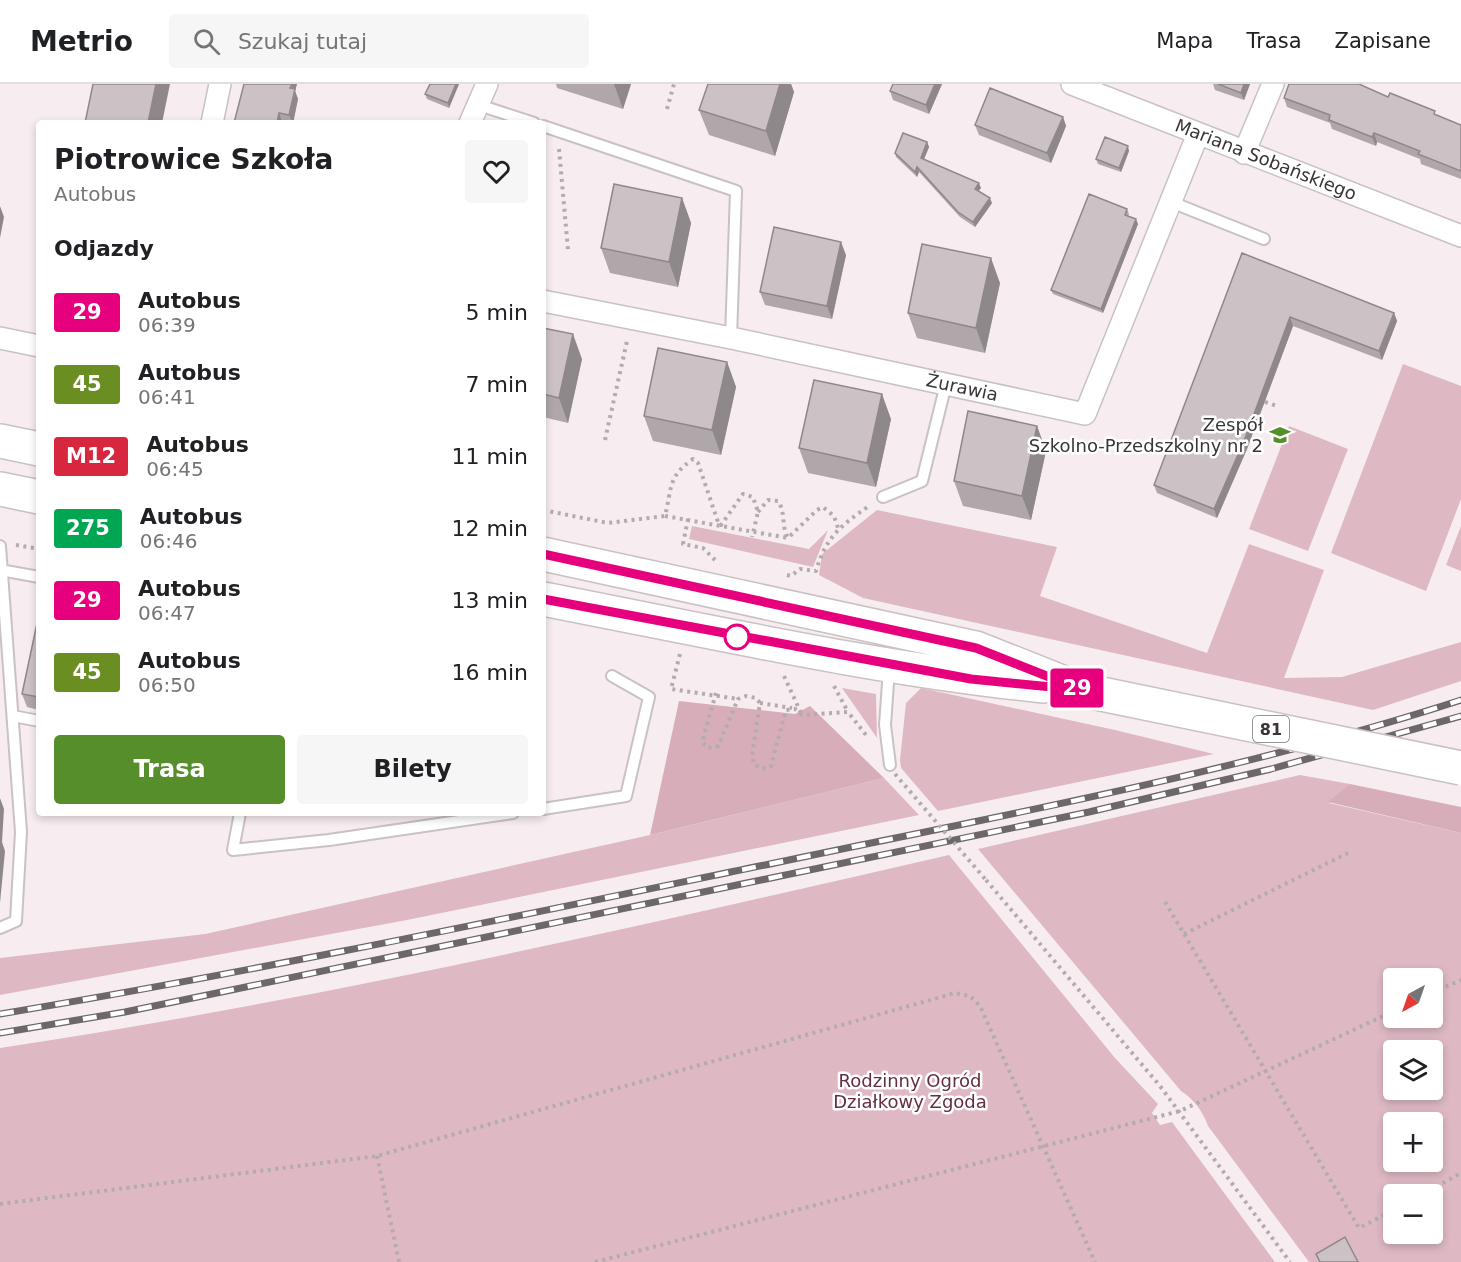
<!DOCTYPE html>
<html lang="pl">
<meta charset="utf-8">
<style>
body{margin:0;font-family:"DejaVu Sans",sans-serif;background:#f6f6f6;color:#202124;height:100vh;display:flex;flex-direction:column;font-size:22px;white-space:nowrap}
*{box-sizing:border-box;margin:0}
p{font-size:20px;color:#757577}
.icon{flex:none;width:33px;height:33px;fill:none;stroke:currentColor;stroke-width:2;stroke-linecap:round;stroke-linejoin:round}
.map{position:relative;flex:1;overflow:hidden}
.drawer{position:absolute;left:36px;top:36px;width:510px;height:696px;display:flex;flex-direction:column;background:#fff;border-radius:6px;box-shadow:0 3px 9px #0003}
.drawer>*{flex:none}
.badge{padding:0 12px;border-radius:4px;font-size:21px;line-height:39px}
.needle{width:39px;rotate:220deg}
.fabs{position:absolute;left:1383px;top:884px;display:grid;gap:12px}
.fabs a{display:grid;place-items:center;width:60px;height:60px;border-radius:6px;background:#fff;box-shadow:0 3px 9px #0003;font-size:30px}
.map>.badge{position:absolute;translate:-50% -50%;box-shadow:0 0 0 3px #fff}
h2{padding:0 18px;font-size:22px;line-height:54px}
.round{display:grid;place-items:center;flex:none;width:63px;height:63px;border-radius:6px;background:#f6f6f6}
.summary{display:flex;align-items:center;justify-content:space-between;height:102px;padding:0 18px}
h1{font-size:28px;font-weight:800;line-height:45px}
.primary-button{display:flex;gap:12px;margin-top:auto;padding:12px 18px}
.primary-button a{flex:1;height:69px;border-radius:6px;background:#558e2b;color:#fff;font-size:24px;font-weight:800;line-height:69px;text-align:center}
.primary-button a+a{background:#f6f6f6;color:#202124}
ul{padding:0;list-style:none}
li{display:flex;align-items:center;gap:18px;height:72px;padding:0 18px}
li div{flex:1}
li b{display:block;font-size:22px}
li em{font-style:normal}
li .badge{min-width:66px;font-weight:700;text-align:center}
header{display:flex;align-items:center;gap:36px;box-sizing:border-box;height:84px;padding:0 30px;background:#fff;border-bottom:2px solid #e0e0e0}
header strong{font-size:28px}
nav{display:flex;gap:33px;margin-inline-start:auto;font-size:21px}
.search{width:420px;height:54px;background:#f6f6f6;display:flex;align-items:center;gap:15px;box-sizing:border-box;padding:0 21px;border-radius:6px;color:#757577;font-size:22px}
.map>svg:first-child{display:block}
</style>
<header>
<strong>Metrio</strong>
<div class="search"><svg class="icon" aria-label="search" viewBox="0 0 24 24"><circle cx="10" cy="10" r="6"/><path d="M15 15l6 6"/></svg>Szukaj tutaj</div>
<nav><a>Mapa</a><a>Trasa</a><a>Zapisane</a></nav>
</header>
<div class="map">
<svg width="1461" height="1178" viewBox="0 0 1461 1178">
<rect width="100%" height="100%" fill="#f7edf0"/>
<path fill="#deb9c4" fill-rule="evenodd" d="M 1403,280 L 1461,302 L 1461,415 L 1426,507 L 1331,469 Z
M 1289,342 L 1348,365 L 1308,467 L 1249,445 Z
M 877,426 L 1057,463 L 1040,512 L 1207,569 L 1249,460 L 1324,486 L 1284,594 L 1342,593 L 1461,558 L 1461,597 L 1373,626 L 863,514 L 819,491 L 822,470 Z
M 692,442 L 809,465 L 828,446 L 813,483 L 689,455 Z
M 1461,442 L 1461,487 L 1446,481 Z
M 842,604 L 876,610 L 877,654 Z
M 921,604 L 1115,646 L 1214,670 L 938,727 L 901,684 L 900,676 L 906,619 Z
M 1300,691 L 1350,700 L 1329,719 L 1461,749 L 1461,1178 L 1309,1178 L 1208,1042 C 1203,1028 1194,1015 1181,1007 L 978,765 ZM 1394,894 L 1432,894 L 1432,933 L 1394,933 ZM 1394,966 L 1432,966 L 1432,1005 L 1394,1005 ZM 1394,1038 L 1432,1038 L 1432,1077 L 1394,1077 ZM 1394,1110 L 1432,1110 L 1432,1149 L 1394,1149 Z
M 884,694 L 919,731 L 407,836 L 0,911 L 0,874 L 205,850 L 650,751 Z
M 949,771 L 1115,974 L 1158,1020 L 1152,1029 L 1160,1041 L 1172,1038 L 1275,1178 L 0,1178 L 0,964 C 319,916 635,843 949,771 Z"/>
<path fill="#d7adb9" d="M 679,617 L 795,630 L 810,622 L 884,694 L 650,751 Z
M 1350,700 L 1461,723 L 1461,749 L 1328,718 Z"/>
<g fill="none" stroke-linecap="round" stroke-linejoin="round">
<g stroke="#cac1c3" stroke-width="14">
<path id="service" d="M 479,21 L 534,39
M 543,42 L 736,107 L 731,254
M 1171,118 L 1264,155
M 883,413 L 922,397 L 946,300
M 0,462 L 21,748 L 16,837 L 0,844
M 0,486 L 39,493
M 889,585 L 885,641 L 890,681
M 13,632 L 39,637
M 543,725 L 626,712 L 649,613 L 612,592
M 240,729 L 233,766 L 329,756 L 513,729"/>
</g>
<g stroke="#cac1c3" stroke-width="24">
<g id="minor">
<path id="s1" d="M 1072,0 L 1461,152"/>
<path d="M 212,39 L 220,0"/>
<path d="M 470,39 L 487,0"/>
<path d="M 1244,69 L 1273,0"/>
<path id="s2" d="M 543,217 L 731,254 L 1085,330 L 1198,50"/>
<path d="M 0,254 L 39,262"/>
</g>
</g>
<g stroke="#cac1c3" stroke-width="36">
<path id="primary" d="M 0,357 L 39,365
M 0,405 L 39,413
M 543,470 L 976,564 L 1082,606
M 543,515 C 709,547 876,585 1044,602"/>
</g>
<path stroke="#b3abad" stroke-width="4" stroke-dasharray="3 4.5" stroke-linecap="butt" d="M 667,25 L 674,0
M 559,65 L 568,166
M 1265,318 L 1277,322
M 605,356 L 627,257
M 543,426 L 608,439 L 665,432 C 672,405 667,393 693,375 L 698,379 L 719,441 L 721,441 L 743,410 L 753,413 L 758,428 L 752,453
M 758,428 L 768,416 L 778,417 C 786,428 781,443 788,454 L 817,426 L 823,423 L 834,432 L 838,444
M 665,432 L 788,454
M 688,435 L 683,460 L 703,464 L 715,476
M 16,461 L 39,465
M 787,491 L 791,492 L 800,485 L 816,487 C 826,453 840,442 869,422
M 680,570 L 671,605 L 738,615
M 784,592 L 801,629
M 834,602 L 848,628
M 716,609 L 702,658 L 708,664 L 718,662 L 738,615 L 746,612 L 756,614 L 760,619 L 752,671 L 754,680 L 762,685 L 771,682 L 786,626 L 795,625 L 802,631 L 848,628 L 866,651
M 760,619 L 792,624
M 986,796 L 1160,1002 L 1290,1178
M 1165,818 L 1359,1144 L 1394,1126
M 1184,850 L 1352,767
M 1432,909 L 1461,896
M 377,1072 L 399,1178
M 1423,1110 L 1461,1089
M 0,1120 L 377,1072 L 955,909 L 970,912 L 980,922 L 1095,1178
M 595,1178 L 1180,1027 L 1394,927"/>
<use href="#service" stroke="#fff" stroke-width="10"/>
<use href="#minor" stroke="#fff" stroke-width="21"/>
<use href="#primary" stroke="#fff" stroke-width="33"/>
<g stroke="#6d6769" stroke-width="7">
<path id="rail" d="M 0,930 C 264,886 527,830 789,776 C 1014,729 1242,687 1461,616
M 0,949 L 125,928 L 1089,728 L 1271,685 L 1461,632"/>
</g>
<use href="#rail" stroke="#fff" stroke-width="4.5" stroke-dasharray="14" stroke-linecap="butt"/>
<g stroke="#cac1c3" stroke-width="36" stroke-linecap="butt">
<path id="primary-bridge" d="M 1082,606 L 1461,684"/>
</g>
<path stroke="#b3abad" stroke-width="4" stroke-dasharray="3 4.5" stroke-linecap="butt" d="M 895,690 L 986,796"/>
<use href="#primary-bridge" stroke="#fff" stroke-width="33"/>
</g>
<path fill="#afa7a9" d="M 244,0 L 297,0 L 295,7 L 298,15 L 293,39 L 282,38 L 282,39 L 234,39 Z
M 459,0 L 449,24 L 427,15 L 425,10 Z
M 556,0 L 631,0 L 623,25 L 557,4 Z
M 708,0 L 791,0 L 794,8 L 775,72 L 709,51 L 699,26 Z
M 942,0 L 929,30 L 893,16 L 890,7 Z
M 1213,0 L 1250,0 L 1244,16 L 1215,6 Z
M 1388,13 L 1461,41 L 1461,95 L 1421,80 L 1420,75 L 1377,58 L 1376,62 L 1332,45 L 1330,39 L 1287,23 L 1284,14 Z
M 1063,33 L 1066,42 L 1051,79 L 979,51 L 975,41 Z
M 927,58 L 929,63 L 924,76 L 981,104 L 978,107 L 992,119 L 975,143 L 960,133 L 919,88 L 917,93 L 896,73 L 895,69 Z
M 1129,67 L 1121,88 L 1098,80 L 1096,75 Z
M 682,114 L 691,139 L 678,203 L 610,189 L 601,164 Z
M 1127,125 L 1129,130 L 1128,132 L 1138,140 L 1103,229 L 1053,210 L 1051,206 Z
M 1242,169 L 1394,229 L 1397,237 L 1382,276 L 1293,242 L 1247,365 L 1217,434 L 1157,409 L 1154,401 Z
M 846,171 L 832,235 L 765,221 L 760,208 Z
M 1000,199 L 985,269 L 917,254 L 908,229 Z
M 543,244 L 582,275 L 568,339 L 543,333 Z
M 727,278 L 736,303 L 721,371 L 653,357 L 644,332 Z
M 891,335 L 876,403 L 808,389 L 799,364 Z
M 1037,342 L 1046,367 L 1031,436 L 963,422 L 954,397 Z
M 39,530 L 39,626 L 27,623 L 22,610 Z"/>
<path fill="#8f888a" d="M 156,0 L 170,0 L 162,39 L 148,39 Z
M 292,0 L 297,0 L 295,7 L 298,15 L 293,39 L 289,31 Z
M 456,0 L 459,0 L 449,24 L 448,19 Z
M 614,0 L 631,0 L 623,25 Z
M 780,0 L 791,0 L 794,8 L 775,72 L 766,47 Z
M 935,0 L 942,0 L 929,30 L 926,21 Z
M 1244,0 L 1250,0 L 1244,16 L 1241,9 Z
M 279,29 L 282,38 L 282,39 L 277,39 Z
M 1063,33 L 1066,42 L 1051,79 L 1047,69 Z
M 1374,49 L 1377,58 L 1376,62 L 1372,53 Z
M 927,58 L 929,63 L 922,79 L 921,74 Z
M 1128,62 L 1129,67 L 1121,88 L 1119,84 Z
M 917,83 L 919,88 L 917,93 L 915,88 Z
M 979,99 L 981,104 L 976,110 L 975,105 Z
M 682,114 L 691,139 L 678,203 L 669,178 Z
M 990,114 L 992,119 L 975,143 L 973,138 Z
M 0,122 L 4,133 L 0,154 Z
M 1136,135 L 1138,140 L 1103,229 L 1101,225 Z
M 841,158 L 846,171 L 832,235 L 827,222 Z
M 991,174 L 1000,199 L 985,269 L 976,244 Z
M 1394,229 L 1397,237 L 1382,276 L 1379,267 Z
M 1290,233 L 1293,242 L 1247,365 L 1217,434 L 1214,425 Z
M 573,250 L 582,275 L 568,339 L 559,314 Z
M 727,278 L 736,303 L 721,371 L 712,346 Z
M 882,310 L 891,335 L 876,403 L 867,379 Z
M 1037,342 L 1046,367 L 1031,436 L 1022,412 Z
M 0,714 L 4,725 L 2,758 L 5,767 L 0,819 Z"/>
<path fill="#ccc2c5" stroke="#8f888a" stroke-width="1.5" d="M 93,0 L 156,0 L 148,39 L 85,39 Z
M 244,0 L 292,0 L 290,4 L 295,5 L 289,31 L 279,29 L 277,39 L 234,39 Z
M 430,0 L 456,0 L 448,19 L 425,10 Z
M 708,0 L 780,0 L 766,47 L 699,26 Z
M 893,0 L 935,0 L 926,21 L 890,7 Z
M 1218,0 L 1244,0 L 1241,9 Z
M 1289,0 L 1359,0 L 1388,13 L 1390,9 L 1435,27 L 1434,30 L 1461,41 L 1461,87 L 1418,70 L 1420,67 L 1374,49 L 1372,53 L 1329,36 L 1330,31 L 1284,14 Z
M 990,4 L 1063,33 L 1047,69 L 975,41 Z
M 903,49 L 927,58 L 921,74 L 979,99 L 975,105 L 990,114 L 973,138 L 958,128 L 917,83 L 915,88 L 895,69 Z
M 1105,53 L 1128,62 L 1119,84 L 1096,75 Z
M 614,100 L 682,114 L 669,178 L 601,164 Z
M 1089,110 L 1127,125 L 1125,131 L 1136,135 L 1101,225 L 1051,206 Z
M 774,143 L 841,158 L 827,222 L 760,208 Z
M 922,160 L 991,174 L 976,244 L 908,229 Z
M 1242,169 L 1394,229 L 1379,267 L 1290,233 L 1244,357 L 1214,425 L 1154,401 Z
M 543,244 L 573,250 L 559,314 L 543,310 Z
M 658,264 L 727,278 L 712,346 L 644,332 Z
M 814,296 L 882,310 L 867,379 L 799,364 Z
M 968,327 L 1037,342 L 1022,412 L 954,397 Z
M 39,530 L 39,613 L 22,610 Z
M 1345,1153 L 1358,1178 L 1320,1178 L 1316,1170 Z"/>
<g fill="none" stroke-linecap="round" stroke-linejoin="round">
<g stroke="#fff" stroke-width="14">
<path id="line" d="M 543,470 L 976,564 L 1082,606 L 971,595 L 543,515"/>
</g>
<use href="#line" stroke="#e6007e" stroke-width="9"/>
</g>
<defs>
<g id="school-bare" transform="scale(1.62)"><path d="M0-5L7-2L0 1L-7-2ZM-4 1L0 2.5L4 1V4Q0 6-4 4Z" fill="#558e2b" stroke="#fff" stroke-width="2.5" paint-order="stroke"/></g>
</defs>
<g fill-rule="evenodd">
<use href="#school-bare" x="1280" y="351"/>
</g>
<circle fill="#fff" stroke="#e6007e" stroke-width="3" cx="737" cy="553" r="12"/>
<g text-anchor="middle" stroke-width="5" stroke-linejoin="round" paint-order="stroke">
<rect fill="#fff" stroke="#747272" stroke-width="1.5" x="1253" y="632" width="36" height="26" rx="4.5"/>
<g font-size="16" font-weight="bold" fill="#393536">
<text x="1271" y="651">81</text>
</g>
<g font-size="18" fill="#393536" stroke="#fff">
<text dy="6" stroke="none"><textPath href="#s1" startOffset="208">Mariana Sobańskiego</textPath></text>
<text dy="6" stroke="none"><textPath href="#s2" startOffset="428">Żurawia</textPath></text>
</g>
<g font-size="18" fill="#393536" stroke="#fff" text-anchor="end">
<text x="1263" y="347">Zespół<tspan x="1263" dy="21">Szkolno-Przedszkolny nr 2</tspan></text>
</g>
<g font-size="18" fill="#642e42" stroke="#fff">
<text x="910" y="1003">Rodzinny Ogród<tspan x="910" dy="21">Działkowy Zgoda</tspan></text>
</g>
</g>
</svg>
<div class="fabs">
<a><svg class="needle" viewBox="-14 -14 28 28"><path d="M0-13l5 13h-10z" fill="#e53935"/><path d="M0 13l5-13h-10z" fill="#757577"/></svg></a>
<a><svg class="icon" aria-label="layers" viewBox="0 0 24 24"><path d="M12 4l9 5-9 5-9-5zM3 14l9 5 9-5"/></svg></a>
<a>+</a>
<a>−</a>
</div>
<b class="badge" style="left:1077px;top:604px;background:#e6007e;color:#fff">29</b>
<section class="drawer">
<div class="summary"><div><h1>Piotrowice Szkoła</h1><p>Autobus</p></div><a class="round"><svg class="icon" aria-label="heart" viewBox="0 0 24 24"><path d="M12 20l-8-8c-3-5 5-10 8-4 3-6 11-1 8 4z"/></svg></a></div>
<h2>Odjazdy</h2>
<ul>
<li><span class="badge" style="background:#e6007e;color:#fff">29</span><div><b>Autobus</b><p>06:39</p></div><em>5 min</em></li>
<li><span class="badge" style="background:#6b8e23;color:#fff">45</span><div><b>Autobus</b><p>06:41</p></div><em>7 min</em></li>
<li><span class="badge" style="background:#d7263d;color:#fff">M12</span><div><b>Autobus</b><p>06:45</p></div><em>11 min</em></li>
<li><span class="badge" style="background:#00a651;color:#fff">275</span><div><b>Autobus</b><p>06:46</p></div><em>12 min</em></li>
<li><span class="badge" style="background:#e6007e;color:#fff">29</span><div><b>Autobus</b><p>06:47</p></div><em>13 min</em></li>
<li><span class="badge" style="background:#6b8e23;color:#fff">45</span><div><b>Autobus</b><p>06:50</p></div><em>16 min</em></li>
</ul>
<div class="primary-button"><a>Trasa</a><a>Bilety</a></div>
</section>
</div>
